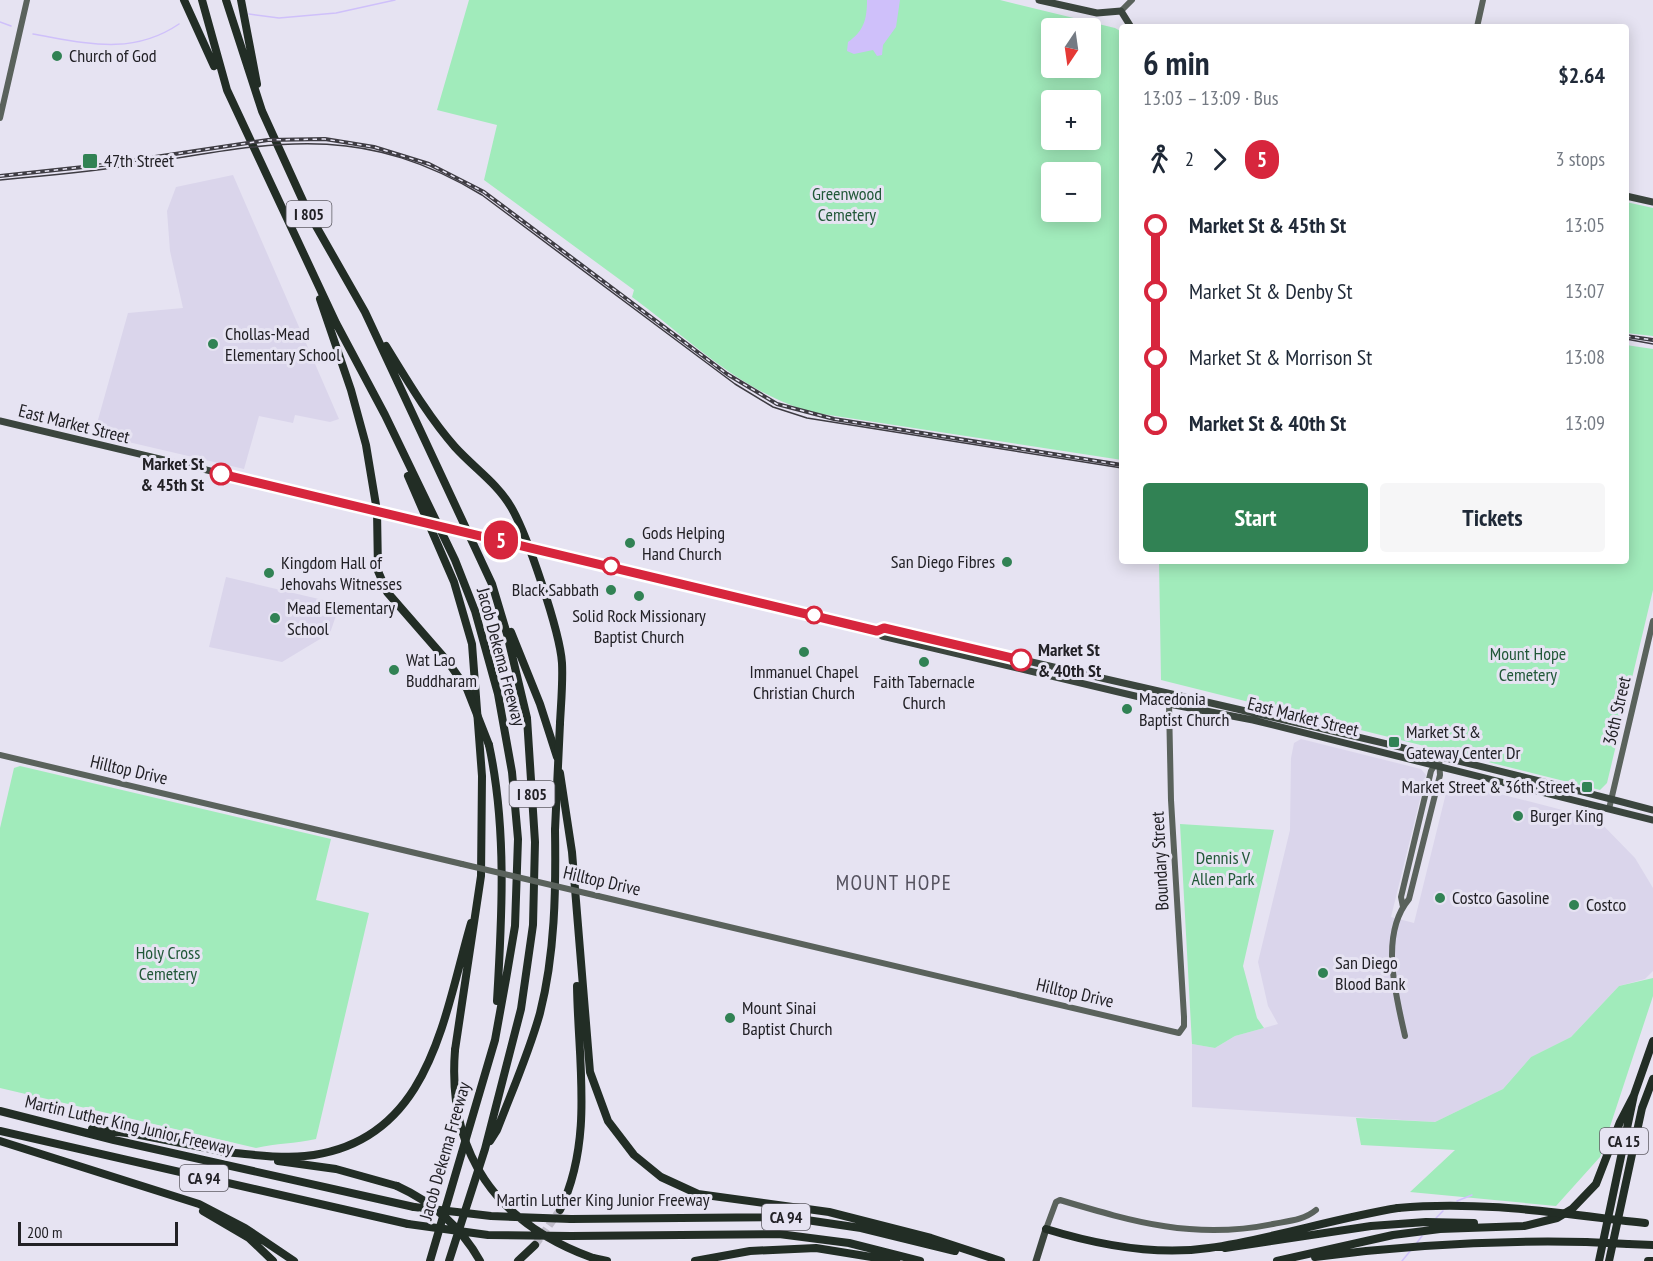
<!DOCTYPE html>
<meta charset="utf-8">
<style>
body{margin:0;font-family:"PT Sans Narrow",sans-serif;background:#f6f6f7;color:#1f2937;height:100vh;display:flex;flex-direction:column;font-size:22px;white-space:nowrap}
*{box-sizing:border-box;margin:0}
p{font-size:20px;color:#747a83}
.icon{flex:none;width:33px;height:33px;fill:none;stroke:currentColor;stroke-width:2;stroke-linecap:round;stroke-linejoin:round}
.map{position:relative;flex:1;overflow:hidden}
.details{position:absolute;left:1119px;top:24px;width:510px;height:540px;display:flex;flex-direction:column;background:#fff;border-radius:6px;box-shadow:0 3px 15px #0003}
.details>*{flex:none}
.badge{padding:0 12px;border-radius:20px;font-size:21px;line-height:39px}
.needle{width:39px;rotate:193deg}
.tools{position:absolute;left:1041px;top:18px;display:grid;gap:12px}
.tools a{display:grid;place-items:center;width:60px;height:60px;border-radius:6px;background:#fff;box-shadow:0 3px 15px #0003;font-size:30px}
.scale{position:absolute;left:18px;bottom:15px;width:160px;box-sizing:border-box;padding-left:6px;border:3px solid #222126;border-top:0;font-size:16px;line-height:21px;white-space:nowrap;color:#222126;-webkit-text-stroke:4px #e6e3f2;paint-order:stroke}
.map>.badge{position:absolute;translate:-50% -50%;box-shadow:0 0 0 3px #fff}
.legs{display:flex;align-items:center;gap:9px;height:66px;padding:0 24px;font-size:20px}
.legs p{margin-inline-start:auto}
.overview{display:flex;align-items:center;justify-content:space-between;height:102px;padding:0 24px}
h1{font-size:33px;font-weight:800;line-height:45px}
.primary-button{display:flex;gap:12px;margin-top:auto;padding:12px 24px}
.primary-button a{flex:1;height:69px;border-radius:6px;background:#318254;color:#fff;font-size:24px;font-weight:800;line-height:69px;text-align:center}
.primary-button a+a{background:#f6f6f7;color:#1f2937}
ul{padding:0 24px;list-style:none}
li{display:flex;align-items:center;gap:21px;height:66px;font-size:22px}
li i{display:grid;place-items:center;width:9px;height:100%;margin:0 8px;background:currentColor}
li i::after{content:'';width:15px;height:15px;margin:-8px;border:4px solid;border-radius:50%;background:#fff}
li p{margin-inline-start:auto}
li:first-child i{background:linear-gradient(#0000 50%,currentColor 0)}
li:last-child i{background:linear-gradient(currentColor 50%,#0000 0)}
.map>svg:first-child{display:block}
</style>
<div class="map">
<svg width="1653" height="1261" viewBox="0 0 1653 1261">
<rect width="100%" height="100%" fill="#e6e3f2"/>
<path fill="#dad5eb" d="M 233,175 L 339,419 L 330,422 L 295,415 L 293,423 L 259,416 L 244,469 L 94,434 L 128,313 L 183,308 L 170,251 L 167,211 L 176,187 Z
M 226,577 L 340,604 L 330,633 L 282,662 L 209,647 Z
M 1301,739 L 1421,769 L 1426,775 L 1391,917 L 1414,923 L 1448,785 L 1454,782 L 1597,819 L 1635,858 L 1653,888 L 1653,971 L 1645,979 L 1619,986 L 1571,1037 L 1531,1057 L 1503,1089 L 1435,1122 L 1192,1107 L 1192,1044 L 1215,1048 L 1235,1036 L 1278,1024 L 1268,1006 L 1258,962 L 1290,830 L 1291,758 L 1294,743 Z"/>
<path fill="#a1ebbb" fill-rule="evenodd" d="M 469,0 L 1000,0 L 1115,28 L 1122,32 L 1122,460 L 816,413 C 745,396 689,339 632,297 L 634,290 L 484,180 L 497,125 L 437,110 ZM 1052,28 L 1090,28 L 1090,68 L 1052,68 ZM 1052,100 L 1090,100 L 1090,140 L 1052,140 ZM 1052,172 L 1090,172 L 1090,212 L 1052,212 Z
M 1626,202 L 1653,208 L 1653,336 L 1626,333 Z
M 1626,345 L 1653,349 L 1653,590 L 1607,783 L 1600,790 L 1161,680 L 1159,561 L 1626,561 Z
M 20,766 L 331,839 L 316,900 L 369,913 L 316,1139 C 295,1144 276,1143 256,1148 L 0,1088 L 0,828 L 14,768 Z
M 1180,824 L 1274,830 L 1243,966 L 1257,1018 L 1264,1028 L 1235,1036 L 1215,1048 L 1192,1044 Z
M 1653,978 L 1653,996 L 1600,1157 L 1556,1206 L 1410,1192 L 1455,1150 L 1361,1145 L 1356,1118 L 1435,1122 L 1503,1089 L 1531,1057 L 1571,1037 L 1619,986 Z"/>
<path fill="#cfc0fa" d="M 867,0 L 900,0 L 896,27 L 883,45 L 882,55 L 877,56 L 873,50 L 854,54 L 847,51 L 848,42 C 864,31 867,19 867,0 Z"/>
<g fill="none" stroke-linecap="round" stroke-linejoin="round">
<path stroke="#cfc0fa" stroke-width="1.5" d="M 249,14 L 279,18 L 336,13 L 395,0
M 0,22 L 11,26
M 33,34 C 86,43 132,56 179,24
M 1457,1201 L 1472,1195
M 1436,1218 L 1443,1211
M 1416,1244 L 1422,1236
M 1402,1261 L 1411,1250"/>
<path stroke="#bfbcc9" stroke-width="8" stroke-dasharray="8 4" stroke-linecap="butt" d="M 535,1245 L 560,1210"/>
<path stroke="#5a625c" stroke-width="6" d="M 1121,11 L 1132,0
M 1477,27 L 1483,0
M 0,118 L 27,0
M 0,755 L 462,864
M 1609,809 L 1653,621
M 598,896 L 1179,1033 L 1184,1026 L 1184,1017 L 1171,800 L 1169,704
M 1403,907 L 1401,897 L 1431,771 L 1436,763
M 1405,1036 C 1396,995 1379,935 1409,899 L 1440,775 L 1439,757
M 1046,1229 L 1056,1202 L 1060,1200 C 1134,1222 1195,1240 1273,1224 C 1289,1221 1304,1220 1316,1210"/>
<path stroke="#3b453e" stroke-width="7" d="M 1039,0 L 1097,13 L 1121,11 L 1131,27
M 1626,196 L 1653,202
M 0,421 L 417,520
M 489,538 L 877,631 L 882,636 L 1169,704 L 1253,720 L 1653,820
M 877,631 L 884,628 C 1141,688 1398,743 1653,810
M 1036,1261 L 1046,1229"/>
<path stroke="#222d25" stroke-width="8" d="M 184,0 L 214,66
M 202,0 L 227,90 L 336,323 L 385,415 L 455,560 L 475,611 L 485,647 L 498,694 L 512,772 L 518,839 L 515,926 L 506,979 L 495,1040 L 430,1261
M 226,0 L 262,111 L 308,212 L 365,312 L 492,584 L 507,634 L 527,718 L 535,842 L 533,925 L 521,1009 L 485,1149 L 449,1261
M 241,0 L 257,84
M 320,299 L 351,390 L 366,445 L 377,511 L 378,571 L 387,592 L 448,662
M 386,346 C 407,380 428,416 455,447 C 474,468 497,483 511,507 C 527,534 560,632 562,663 C 563,683 561,703 560,723
M 408,476 L 454,582 L 472,644 L 482,776 L 481,876 L 455,1050
M 511,632 L 540,704 L 557,757
M 489,745 C 507,828 502,917 497,1001
M 560,773 L 572,852 L 590,1072 L 608,1121 L 634,1155 L 661,1177 L 698,1194 L 829,1212 L 931,1238 L 1001,1261
M 0,1111 L 114,1140 L 414,1207
M 92,1129 L 135,1134 L 227,1152
M 0,1131 L 408,1224
M 0,1141 L 199,1204 L 245,1228 L 294,1261
M 490,1141 L 497,1130 C 512,1091 529,1053 540,1013 C 555,954 556,891 555,830
M 223,1152 C 250,1154 278,1159 305,1156 C 430,1143 443,1019 471,923
M 278,1161 L 336,1169 L 397,1186
M 560,1210 C 594,1140 578,1061 577,986
M 203,1211 L 249,1238 L 273,1261
M 571,1219 L 786,1217 L 861,1228 L 955,1251
M 1046,1229 C 1098,1245 1154,1256 1209,1248 C 1272,1239 1335,1218 1398,1208
M 571,1236 L 779,1234 L 849,1243 L 920,1261
M 1628,1244 L 1653,1245
M 1225,1248 L 1371,1226 L 1426,1222 L 1474,1223
M 1315,1257 C 1406,1245 1495,1240 1586,1242
M 593,1258 L 607,1261
M 518,1261 L 535,1245
M 695,1261 L 750,1251 L 816,1248 L 896,1261
M 1277,1261 L 1393,1235 L 1440,1229 L 1524,1226 L 1557,1218 L 1572,1209 L 1596,1184 L 1620,1122 L 1634,1095
M 1599,1261 L 1634,1095 L 1653,1041
M 1609,1261 L 1642,1108 L 1653,1079
M 1648,1261 L 1653,1261"/>
<path stroke="#3e3c43" stroke-width="1.5" d="M 0,180 C 43,176 85,172 128,166 C 265,145 354,118 482,195 L 735,384 L 773,407 L 807,418 L 1122,468
M 1626,339 L 1653,344"/>
<g stroke="#3e3c43" stroke-width="4">
<path id="rail" d="M 0,176 L 102,165 L 268,140 L 325,139 L 374,147 L 429,164 L 484,192 L 727,374 L 777,404 L 834,419 L 1122,465
M 1626,336 L 1653,340"/>
</g>
<use href="#rail" stroke="#e6e3f2" stroke-width="1.5" stroke-dasharray="4.5" stroke-linecap="butt"/>
<path stroke="#5a625c" stroke-width="6" d="M 462,864 L 598,896"/>
<path stroke="#3b453e" stroke-width="7" d="M 417,520 L 489,538"/>
<path stroke="#222d25" stroke-width="8" d="M 448,662 L 467,689 L 489,745
M 555,830 L 560,723
M 455,1050 C 447,1153 496,1223 593,1258
M 397,1186 C 432,1202 461,1227 480,1261
M 414,1207 L 491,1216 L 571,1219
M 1398,1208 C 1481,1200 1563,1214 1645,1223
M 408,1224 L 488,1235 L 571,1236
M 1586,1242 L 1628,1244"/>
</g>
<g fill="none" stroke-linecap="round" stroke-linejoin="round">
<g stroke="#fff" stroke-width="14">
<path id="line-1" d="M 221,474 L 877,631 L 884,628 L 1021,660"/>
</g>
<use href="#line-1" stroke="#d7263d" stroke-width="9"/>
</g>
<g fill="#318254" stroke="#e6e3f2" stroke-width="2">
<circle cx="57" cy="56" r="6"/>
<rect x="82" y="153" width="16" height="16" rx="3"/>
<circle cx="213" cy="344" r="6"/>
<circle cx="630" cy="543" r="6"/>
<circle cx="1007" cy="562" r="6"/>
<circle cx="269" cy="573" r="6"/>
<circle cx="611" cy="590" r="6"/>
<circle cx="639" cy="596" r="6"/>
<circle cx="275" cy="618" r="6"/>
<circle cx="804" cy="652" r="6"/>
<circle cx="924" cy="662" r="6"/>
<circle cx="394" cy="670" r="6"/>
<circle cx="1127" cy="709" r="6"/>
<rect x="1388" y="736" width="12" height="12" rx="3"/>
<rect x="1581" y="781" width="12" height="12" rx="3"/>
<circle cx="1518" cy="816" r="6"/>
<circle cx="1440" cy="898" r="6"/>
<circle cx="1574" cy="905" r="6"/>
<circle cx="1323" cy="973" r="6"/>
<circle cx="730" cy="1018" r="6"/>
</g>
<g fill="#fff" stroke="#d7263d" stroke-width="3">
<circle cx="221" cy="474" r="10"/>
<circle cx="611" cy="566" r="8"/>
<circle cx="814" cy="615" r="8"/>
<circle cx="1021" cy="660" r="10"/>
</g>
<g text-anchor="middle" stroke-width="6" stroke-linejoin="round" paint-order="stroke">
<g fill="#e6e3f2" stroke="#5d5b63" stroke-width="1.5">
<rect x="286.5" y="201" width="45" height="26" rx="4.5"/>
<rect x="509.5" y="781" width="45" height="26" rx="4.5"/>
<rect x="1600" y="1128" width="48" height="26" rx="4.5"/>
<rect x="180" y="1165" width="48" height="26" rx="4.5"/>
<rect x="762" y="1204" width="48" height="26" rx="4.5"/>
</g>
<g font-size="16" font-weight="bold" fill="#222126">
<text x="309" y="220">I 805</text>
<text x="532" y="800">I 805</text>
<text x="1624" y="1147">CA 15</text>
<text x="204" y="1184">CA 94</text>
<text x="786" y="1223">CA 94</text>
</g>
<g font-size="18" fill="#222126" stroke="#e6e3f2" text-anchor="start">
<text x="69" y="62">Church of God</text>
<text x="104" y="167">47th Street</text>
<text x="225" y="340">Chollas-Mead<tspan x="225" dy="21">Elementary School</tspan></text>
<text x="642" y="539">Gods Helping<tspan x="642" dy="21">Hand Church</tspan></text>
<text x="995" y="568" text-anchor="end">San Diego Fibres</text>
<text x="281" y="569">Kingdom Hall of<tspan x="281" dy="21">Jehovahs Witnesses</tspan></text>
<text x="599" y="596" text-anchor="end">Black Sabbath</text>
<text x="287" y="614">Mead Elementary<tspan x="287" dy="21">School</tspan></text>
<text x="639" y="622" text-anchor="middle">Solid Rock Missionary<tspan x="639" dy="21">Baptist Church</tspan></text>
<text x="406" y="666">Wat Lao<tspan x="406" dy="21">Buddharam</tspan></text>
<text x="804" y="678" text-anchor="middle">Immanuel Chapel<tspan x="804" dy="21">Christian Church</tspan></text>
<text x="924" y="688" text-anchor="middle">Faith Tabernacle<tspan x="924" dy="21">Church</tspan></text>
<text x="1139" y="705">Macedonia<tspan x="1139" dy="21">Baptist Church</tspan></text>
<text x="1406" y="738">Market St &amp;<tspan x="1406" dy="21">Gateway Center Dr</tspan></text>
<text x="1575" y="793" text-anchor="end">Market Street &amp; 36th Street</text>
<text x="1530" y="822">Burger King</text>
<text x="1452" y="904">Costco Gasoline</text>
<text x="1586" y="911">Costco</text>
<text x="1335" y="969">San Diego<tspan x="1335" dy="21">Blood Bank</tspan></text>
<text x="742" y="1014">Mount Sinai<tspan x="742" dy="21">Baptist Church</tspan></text>
</g>
<g font-size="18" fill="#215838" stroke="#e6e3f2">
<text x="847" y="200">Greenwood<tspan x="847" dy="21">Cemetery</tspan></text>
<text x="1528" y="660">Mount Hope<tspan x="1528" dy="21">Cemetery</tspan></text>
<text x="1223" y="864">Dennis V<tspan x="1223" dy="21">Allen Park</tspan></text>
<text x="168" y="959">Holy Cross<tspan x="168" dy="21">Cemetery</tspan></text>
</g>
<g font-size="18" fill="#222126" stroke="#e6e3f2">
<text transform="translate(74 424) rotate(14)" y="6">East Market Street</text>
<text transform="translate(501 657) rotate(75)" y="6">Jacob Dekema Freeway</text>
<text transform="translate(1617 711) rotate(-77)" y="6">36th Street</text>
<text transform="translate(1303 717) rotate(14)" y="6">East Market Street</text>
<text transform="translate(129 770) rotate(13)" y="6">Hilltop Drive</text>
<text transform="translate(1160 861) rotate(-93)" y="6">Boundary Street</text>
<text transform="translate(602 881) rotate(13)" y="6">Hilltop Drive</text>
<text transform="translate(1075 993) rotate(13)" y="6">Hilltop Drive</text>
<text transform="translate(129 1125) rotate(13)" y="6">Martin Luther King Junior Freeway</text>
<text transform="translate(445 1151) rotate(-74)" y="6">Jacob Dekema Freeway</text>
<text x="603" y="1206">Martin Luther King Junior Freeway</text>
</g>
<g font-size="18" font-weight="bold" fill="#222126" stroke="#e6e3f2" text-anchor="end">
<text x="204" y="470">Market St<tspan x="204" dy="21">&amp; 45th St</tspan></text>
<text x="1038" y="656" text-anchor="start">Market St<tspan x="1038" dy="21">&amp; 40th St</tspan></text>
</g>
<g font-size="21" letter-spacing="1.5" fill="#54515e" stroke="#e6e3f2">
<text x="894" y="890">MOUNT HOPE</text>
</g>
</g>
</svg>
<div class="tools">
<a><svg class="needle" viewBox="-14 -14 28 28"><path d="M0-13l5 13h-10z" fill="#e53935"/><path d="M0 13l5-13h-10z" fill="#747a83"/></svg></a>
<a>+</a>
<a>−</a>
</div>
<div class="scale">200 m</div>
<b class="badge" style="left:501px;top:540px;background:#d7263d;color:#fff">5</b>
<section class="details">
<div class="overview"><div><h1>6 min</h1><p>13:03 – 13:09 · Bus</p></div><b>$2.64</b></div>
<div class="legs"><svg class="icon" aria-label="walk" viewBox="0 0 24 24"><circle cx="13" cy="4" r="2"/><path d="M13 8l-2 6 4 7M11 14l-3 7M7 12l3-4h3l4 4"/></svg>2<svg class="icon" aria-label="forward" viewBox="0 0 24 24"><path d="M9 5l7 7-7 7"/></svg><b class="badge" style="background:#d7263d;color:#fff">5</b><p>3 stops</p></div>
<ul>
<li><i style="color:#d7263d"></i><b>Market St &amp; 45th St</b><p>13:05</p></li>
<li><i style="color:#d7263d"></i><span>Market St &amp; Denby St</span><p>13:07</p></li>
<li><i style="color:#d7263d"></i><span>Market St &amp; Morrison St</span><p>13:08</p></li>
<li><i style="color:#d7263d"></i><b>Market St &amp; 40th St</b><p>13:09</p></li>
</ul>
<div class="primary-button"><a>Start</a><a>Tickets</a></div>
</section>
</div>
